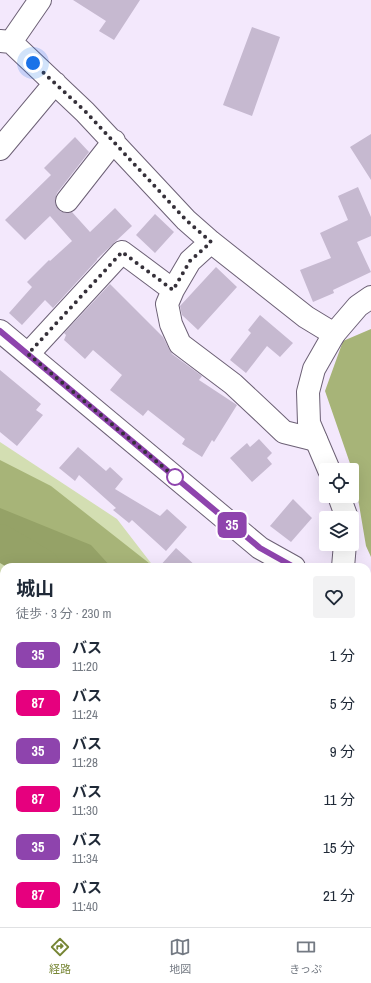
<!DOCTYPE html>
<html lang="ja">
<meta charset="utf-8">
<style>
body{margin:0;font-family:"Archivo Narrow","Noto Sans JP",sans-serif;background:#f2f2f3;color:#1f2937;height:100vh;display:flex;flex-direction:column;font-size:15px;white-space:nowrap}
*{box-sizing:border-box;margin:0}
p{font-size:13px;color:#747a83}
.icon{flex:none;width:22px;height:22px;fill:none;stroke:currentColor;stroke-width:2;stroke-linecap:round;stroke-linejoin:round}
.map{position:relative;flex:1;overflow:hidden}
.details{position:absolute;left:0px;top:563px;width:371px;height:364px;display:flex;flex-direction:column;background:#fff;border-radius:12px 12px 0 0;box-shadow:0 4px 16px #0002}
.details>*{flex:none}
.badge{padding:0 8px;border-radius:6px;font-size:14px;line-height:26px}
.tools{position:absolute;left:319px;top:463px;display:grid;gap:8px}
.tools a{display:grid;place-items:center;width:40px;height:40px;border-radius:4px;background:#fff;box-shadow:0 4px 16px #0002;font-size:20px}
.you{position:absolute;width:20px;height:20px;margin:-10px;border:3px solid #fff;border-radius:50%;background:#1a73e8;box-shadow:0 0 0 6px #1a73e833}
.map>.badge{position:absolute;translate:-50% -50%;box-shadow:0 0 0 2px #fff}
.round{display:grid;place-items:center;flex:none;width:42px;height:42px;border-radius:4px;background:#f2f2f3}
.head{display:flex;align-items:center;justify-content:space-between;height:68px;padding:0 16px}
h1{font-size:19px;font-weight:700;line-height:30px}
ul{padding:0;list-style:none}
li{display:flex;align-items:center;gap:12px;height:48px;padding:0 16px}
li div{flex:1}
li b{display:block;font-size:15px}
li em{font-style:normal}
li .badge{min-width:44px;font-weight:700;text-align:center}
.tab-bar{display:flex;justify-content:space-around;align-items:center;height:56px;border-top:1px solid #e0e1e3;background:#fff;font-size:11px;color:#747a83}
.tab-bar a{display:grid;justify-items:center;gap:2px}
.tab-bar .on{color:#778635}
.map>svg:first-child{display:block}
</style>
<div class="map">
<svg width="371" height="927" viewBox="0 0 371 927">
<rect width="100%" height="100%" fill="#f3e8fc"/>
<path fill="#d3deb2" d="M 0,442 L 117,519 L 154,567 L 4,567 L 4,594 L 0,592 Z
M 97,923 L 253,923 L 251,927 L 96,927 Z"/>
<path fill="#a7b478" d="M 371,329 L 371,557 L 366,546 L 354,475 L 325,391 L 343,341 Z
M 0,460 L 51,486 L 154,567 L 107,567 L 0,513 Z"/>
<path fill="#95a267" d="M 0,508 L 91,545 L 111,567 L 49,567 L 29,543 L 0,538 Z
M 124,923 L 203,923 L 202,927 L 123,927 Z"/>
<g fill="none" stroke-linecap="round" stroke-linejoin="round">
<path stroke="#95a267" stroke-width="36" d="M 0,542 L 42,567"/>
</g>
<path fill="#c6b9d0" d="M 73,0 L 140,0 L 114,40 L 99,31 L 106,21 Z
M 252,27 L 280,37 L 252,116 L 223,105 Z
M 371,134 L 371,180 L 350,147 Z
M 75,137 L 89,152 L 57,193 L 55,200 L 56,206 L 60,211 L 65,213 L 72,212 L 90,232 L 115,208 L 132,226 L 97,259 L 97,260 L 53,308 L 45,300 L 22,325 L 9,313 L 32,287 L 27,282 L 49,260 L 50,261 L 72,241 L 50,216 L 25,240 L 5,220 L 51,175 L 44,168 Z
M 358,187 L 371,217 L 371,236 L 357,242 L 371,272 L 333,290 L 334,293 L 313,302 L 300,270 L 331,258 L 320,233 L 348,220 L 338,196 Z
M 155,214 L 174,232 L 155,253 L 136,235 Z
M 216,267 L 237,287 L 198,330 L 182,315 L 180,306 Z
M 110,284 L 163,337 L 169,349 L 172,354 L 202,376 L 199,380 L 237,405 L 214,442 L 212,440 L 202,457 L 182,444 L 185,439 L 148,410 L 143,416 L 110,390 L 122,375 L 93,350 L 85,359 L 64,340 L 66,335 L 64,333 Z
M 260,315 L 293,343 L 280,357 L 267,346 L 246,373 L 230,360 L 251,333 L 248,330 Z
M 0,370 L 41,404 L 36,410 L 43,415 L 17,446 L 0,432 Z
M 259,439 L 272,453 L 267,458 L 272,464 L 252,482 L 230,458 L 247,443 L 250,447 Z
M 78,447 L 106,471 L 110,467 L 123,479 L 115,489 L 160,516 L 167,509 L 187,527 L 166,551 L 132,520 L 129,523 L 113,510 L 116,508 L 79,475 L 75,481 L 59,468 Z
M 293,499 L 312,518 L 291,542 L 270,526 Z
M 176,548 L 197,567 L 159,567 Z"/>
<g fill="none" stroke-linecap="round" stroke-linejoin="round">
<g stroke="#6c6075" stroke-width="24">
<path id="minor" d="M 0,41 L 11,42 L 85,112 L 186,220 L 211,242 L 306,317 L 334,334
M 11,42 L 40,0
M 0,149 L 55,83
M 67,201 L 114,141
M 211,242 L 190,261 L 173,290 L 167,304 L 171,324 L 180,344 L 233,384 L 264,413 L 284,432 L 316,440
M 28,354 L 122,252 L 173,290
M 0,621 L 4,623
M 88,927 L 90,923"/>
</g>
<g stroke="#6c6075" stroke-width="24">
<path id="tertiary" d="M 0,331 L 260,548 L 294,567
M 329,470 L 309,423 L 308,392 L 314,369 L 334,334 L 358,306 L 371,297
M 339,496 L 347,518
M 343,567 L 345,544
M 367,595 L 371,596
M 262,927 L 264,923"/>
</g>
<use href="#minor" stroke="#fff" stroke-width="22"/>
<use href="#tertiary" stroke="#fff" stroke-width="22"/>
</g>
<g fill="none" stroke-linecap="round" stroke-linejoin="round">
<g stroke="#fff" stroke-width="9">
<path id="line" d="M 0,331 L 260,548 L 294,567"/>
</g>
<use href="#line" stroke="#8e44ad" stroke-width="6"/>
<path stroke="#353039" stroke-width="4" stroke-dasharray="0 7.2" d="M 33,63 L 86,112 L 186,220 L 211,242 L 190,261 L 173,290 L 122,252 L 28,354 L 175,477"/>
</g>
<circle fill="#fff" stroke="#8e44ad" stroke-width="2" cx="175" cy="477" r="8"/>
</svg>
<div class="tools">
<a><svg class="icon" aria-label="locate" viewBox="0 0 24 24"><circle cx="12" cy="12" r="6"/><path d="M12 2v4M12 18v4M2 12h4M18 12h4"/></svg></a>
<a><svg class="icon" aria-label="layers" viewBox="0 0 24 24"><path d="M12 4l9 5-9 5-9-5zM3 14l9 5 9-5"/></svg></a>
</div>
<div class="you" style="left:33px;top:63px"></div>
<b class="badge" style="left:232px;top:525px;background:#8e44ad;color:#fff">35</b>
<section class="details">
<div class="head"><div><h1>城山</h1><p>徒歩 · 3 分 · 230 m</p></div><a class="round"><svg class="icon" aria-label="heart" viewBox="0 0 24 24"><path d="M12 20l-8-8c-3-5 5-10 8-4 3-6 11-1 8 4z"/></svg></a></div>
<ul>
<li><span class="badge" style="background:#8e44ad;color:#fff">35</span><div><b>バス</b><p>11:20</p></div><em>1 分</em></li>
<li><span class="badge" style="background:#e6007e;color:#fff">87</span><div><b>バス</b><p>11:24</p></div><em>5 分</em></li>
<li><span class="badge" style="background:#8e44ad;color:#fff">35</span><div><b>バス</b><p>11:28</p></div><em>9 分</em></li>
<li><span class="badge" style="background:#e6007e;color:#fff">87</span><div><b>バス</b><p>11:30</p></div><em>11 分</em></li>
<li><span class="badge" style="background:#8e44ad;color:#fff">35</span><div><b>バス</b><p>11:34</p></div><em>15 分</em></li>
<li><span class="badge" style="background:#e6007e;color:#fff">87</span><div><b>バス</b><p>11:40</p></div><em>21 分</em></li>
</ul>
</section>
</div>
<nav class="tab-bar">
<a class="on"><svg class="icon" aria-label="directions" viewBox="0 0 24 24"><path d="M12 3l9 9-9 9-9-9zM9 14v-3h6M13 9l2 2-2 2"/></svg>経路</a>
<a><svg class="icon" aria-label="map" viewBox="0 0 24 24"><path d="M3 6l6-2 6 2 6-2v14l-6 2-6-2-6 2zM9 4v14M15 6v14"/></svg>地図</a>
<a><svg class="icon" aria-label="tickets" viewBox="0 0 24 24"><path d="M3 7h18v10H3zM15 7v10"/></svg>きっぷ</a>
</nav>
